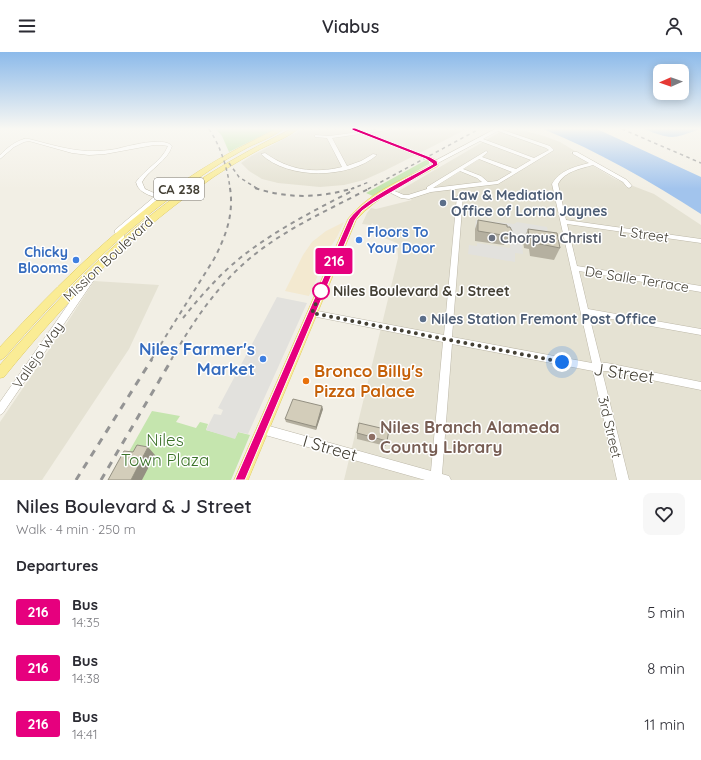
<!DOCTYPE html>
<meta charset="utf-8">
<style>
body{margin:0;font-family:Quicksand,sans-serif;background:#f7f7f7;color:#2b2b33;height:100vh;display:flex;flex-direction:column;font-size:15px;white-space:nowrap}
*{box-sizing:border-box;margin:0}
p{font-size:13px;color:#7c7c81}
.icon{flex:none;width:22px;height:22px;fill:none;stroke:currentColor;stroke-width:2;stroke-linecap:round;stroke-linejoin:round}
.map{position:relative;height:428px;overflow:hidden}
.details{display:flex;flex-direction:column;background:#fff;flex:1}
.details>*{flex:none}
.badge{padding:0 8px;border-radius:3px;font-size:14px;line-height:26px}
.needle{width:26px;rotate:268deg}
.fabs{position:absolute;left:653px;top:12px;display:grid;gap:8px}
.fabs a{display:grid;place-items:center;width:36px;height:36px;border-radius:8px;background:#fff;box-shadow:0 2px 10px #0003;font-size:20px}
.you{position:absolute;width:20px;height:20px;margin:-10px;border:3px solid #fff;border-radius:50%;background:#1a73e8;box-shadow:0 0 0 6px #1a73e833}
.map>.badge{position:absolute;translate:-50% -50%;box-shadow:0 0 0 2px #fff}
h2{padding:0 16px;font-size:15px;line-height:36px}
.round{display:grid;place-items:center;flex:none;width:42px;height:42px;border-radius:8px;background:#f7f7f7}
.overview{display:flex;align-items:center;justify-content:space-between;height:68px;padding:0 16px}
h1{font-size:19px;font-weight:600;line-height:30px}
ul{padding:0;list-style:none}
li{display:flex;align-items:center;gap:12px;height:56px;padding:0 16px}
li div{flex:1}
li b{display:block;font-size:15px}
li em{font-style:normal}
li .badge{min-width:44px;font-weight:700;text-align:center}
header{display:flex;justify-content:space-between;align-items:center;height:52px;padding:0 16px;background:#fff;font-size:18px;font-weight:600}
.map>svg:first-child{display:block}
</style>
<header><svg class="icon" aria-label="menu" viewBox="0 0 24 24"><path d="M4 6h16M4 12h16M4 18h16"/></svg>Viabus<svg class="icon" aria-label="person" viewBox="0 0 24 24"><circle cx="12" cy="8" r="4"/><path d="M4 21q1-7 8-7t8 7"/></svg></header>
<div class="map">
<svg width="701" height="428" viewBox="0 0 701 428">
<rect width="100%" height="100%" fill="#f2efe5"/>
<path fill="#e5e2d3" d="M 303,77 L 346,77 L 363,83 L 362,77 L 467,77 L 384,119 L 364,128 L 344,133 L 320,135 L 278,131 L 262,127 L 249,119 L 241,111 L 251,104 Z
M 505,77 L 518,77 L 544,84 L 560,90 L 575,99 L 570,100 L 615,127 L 654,142 L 701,173 L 701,428 L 344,428 L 398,206 L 397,191 L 384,186 L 377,174 L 372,171 L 371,173 L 362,172 L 367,161 L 371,156 L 376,157 L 412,148 L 397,140 Z
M 94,229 L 159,233 L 129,297 L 42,428 L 0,428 L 0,370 L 61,280 Z"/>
<path fill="#f3e9d0" d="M 344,170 L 337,185 L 329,197 L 309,244 L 285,239 L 303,203 L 312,190 L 326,179 Z"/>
<path fill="#c5e5ae" d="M 216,77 L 275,77 L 229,100 L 222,84 Z
M 426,108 L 429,109 L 429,112 L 373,144 L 366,141 Z
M 152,359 L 180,364 L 176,370 L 196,376 L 200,370 L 208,372 L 206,378 L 235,386 L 238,380 L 250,383 L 231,428 L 113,428 Z"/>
<path fill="#e2e1dd" d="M 476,168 L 514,172 L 517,170 L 547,175 L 550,191 L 515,185 L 515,188 L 522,189 L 523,202 L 515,201 L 515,210 L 468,202 L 469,193 L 477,194 L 477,191 L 510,196 L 509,181 L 475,176 Z
M 277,245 L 307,251 L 248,382 L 238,380 L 235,387 L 206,378 L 214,362 L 221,363 L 223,358 L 218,356 Z"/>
<path fill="#a2c4ed" d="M 543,77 L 597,77 L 701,125 L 701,162 C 651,130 598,99 543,77 Z
M 644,77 L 699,77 C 672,88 670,87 644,77 Z"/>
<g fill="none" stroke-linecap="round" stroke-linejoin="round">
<g stroke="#bdb8a8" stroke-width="1">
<path id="minor" d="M 381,77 L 390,77 L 388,78 L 332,86 L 347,114 L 361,109 L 373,102 L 377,103 C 349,127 288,128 261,102 L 265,101 C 289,118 313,122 342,115 L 327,86 L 315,85 L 315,83 L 329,84 Z
M 495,77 L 500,77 L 550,94 L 554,98 L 498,132 L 431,140 L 409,147 L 401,146 L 387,139 L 390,137 L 404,143 L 408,143 L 427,137 L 427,135 L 486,99 L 488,100 L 482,105 L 516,117 L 531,108 L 480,89 L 438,111 L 433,110 ZM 498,79 L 546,96 L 549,98 L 534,106 L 483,87 ZM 479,107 L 512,120 L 497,129 L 488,130 L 481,124 L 463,117 ZM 460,119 L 477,126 L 482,130 L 433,136 Z
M 24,87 L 29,87 C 61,95 82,103 116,97 C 128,94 164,84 172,94 C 167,110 150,116 142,130 L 145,137 L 161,144 L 121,179 L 121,180 L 124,182 L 124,192 L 121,194 L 118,192 L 118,183 L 115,181 L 115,178 L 154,145 C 146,142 138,139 136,130 C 145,117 162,109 168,94 L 162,93 L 154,93 L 105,102 L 89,103 L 72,101 L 29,89 L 24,90 L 14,95 L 0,107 L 0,103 C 7,96 14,90 24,87 Z
M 573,100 L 577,100 L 627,128 L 632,134 L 629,136 L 627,135 L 623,130 L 593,113 C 580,117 565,119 558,132 L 566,168 L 701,187 L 701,191 L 567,172 L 577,214 L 701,234 L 701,240 L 579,219 L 588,257 L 701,277 L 701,283 L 589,263 L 601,311 L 607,311 L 701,330 L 701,338 L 607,319 L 602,319 L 629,428 L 617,428 L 593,319 L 452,292 L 442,422 L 449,424 L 451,428 L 425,428 L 258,381 L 257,377 L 258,373 L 262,372 L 431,419 L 443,290 L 312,264 L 309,263 L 308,261 L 309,259 L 312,258 L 444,283 L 457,144 L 460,142 L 463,144 L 452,285 L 592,311 L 552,132 C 560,118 574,115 589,111 L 573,102 Z
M 93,220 L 97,223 L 96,225 L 3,361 L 0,363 L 0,350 L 90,221 Z"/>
</g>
<g stroke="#dfcb65" stroke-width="1">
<path id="major" d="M 276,77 L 283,77 C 272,86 255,91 243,98 C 222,109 203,123 184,136 C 116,184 58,243 4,306 L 0,308 L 0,295 C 60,230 124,167 199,119 C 224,103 250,90 276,77 Z
M 291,77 L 298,77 C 286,87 269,92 255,100 C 237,110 218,121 201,134 C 125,188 63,252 4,325 L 0,326 L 0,313 C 62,241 129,172 209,122 C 236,105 263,91 291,77 Z
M 351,77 L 358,77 L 426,104 L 421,105 Z
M 426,105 L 430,105 L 438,109 L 438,114 C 409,130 378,143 356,168 L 248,428 L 234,428 L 348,167 C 369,140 404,127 433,112 L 426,107 Z"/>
</g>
<use href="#minor" fill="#fff" fill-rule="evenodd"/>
<use href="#major" fill="#faec95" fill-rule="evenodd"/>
<path stroke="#949494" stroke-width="1.5" stroke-dasharray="3.5 3.5" stroke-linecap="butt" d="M 209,77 C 220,93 228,117 230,137
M 622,77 L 701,111
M 229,111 L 239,125 L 258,137
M 351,137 L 369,130
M 368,137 L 479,77"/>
<path stroke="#949494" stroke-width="2" stroke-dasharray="4.5 4.5" stroke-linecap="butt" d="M 255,136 C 288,147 321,146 354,136
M 183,266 C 200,245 218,224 240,206 C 274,179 313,159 352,139
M 151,308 L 214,207 C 226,184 234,162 230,136
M 171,308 C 190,275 210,244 238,217 C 275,181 325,160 370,136"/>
<path stroke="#949494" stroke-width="3" stroke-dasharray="7 7" stroke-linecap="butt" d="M 76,428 L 152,307
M 101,428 L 172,307"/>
</g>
<path fill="#b5b0a0" d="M 478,168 L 507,175 L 512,179 L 509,188 L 507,191 L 505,191 L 504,193 L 475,189 L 475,177 Z
M 528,177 L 560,196 L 554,208 L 530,204 L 529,197 L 524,196 L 523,189 Z
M 323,357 L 316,378 L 286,370 L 285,367 Z
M 389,378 L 386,394 L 357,387 L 357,381 Z"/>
<path fill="#949082" d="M 322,354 L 323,357 L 316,378 L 316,375 Z
M 148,395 L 155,403 L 142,428 L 131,428 Z"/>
<path fill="#d3cdba" stroke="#949082" d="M 478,168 L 507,173 L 507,175 L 510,175 L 512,179 L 511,182 L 507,181 L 508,184 L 478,179 Z
M 528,177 L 557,181 L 560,196 L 535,191 L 534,185 L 529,184 Z
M 293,347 L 322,354 L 316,375 L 285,367 Z
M 359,371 L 389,378 L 387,389 L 357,381 Z
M 137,393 L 148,395 L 131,428 L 108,428 L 124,399 L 133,400 Z"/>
<linearGradient id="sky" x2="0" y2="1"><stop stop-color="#8cbaea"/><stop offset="0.56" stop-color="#f9f8f3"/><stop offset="1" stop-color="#f9f8f3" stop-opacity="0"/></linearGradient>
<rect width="701" height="137" fill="url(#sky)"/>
<path fill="#e6007e" stroke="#fff" d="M 352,76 L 355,76 L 430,105 L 437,109 L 438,113 L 373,151 L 362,159 L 355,168 L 245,428 L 235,428 L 349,167 C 367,144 407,127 433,112 L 426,107 L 352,78 Z"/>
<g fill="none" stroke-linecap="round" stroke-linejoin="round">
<path stroke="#444035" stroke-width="4" stroke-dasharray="0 7.2" d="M 321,239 L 312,261 L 562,310"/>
</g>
<g fill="#5c6f8a" stroke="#fff" stroke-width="1.5">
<circle cx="443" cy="151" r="4"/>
<circle cx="423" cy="267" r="4"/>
</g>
<circle fill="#6b7280" stroke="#fff" stroke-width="1.5" cx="492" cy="186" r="4"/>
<g fill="#3f7fe0" stroke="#fff" stroke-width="1.5">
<circle cx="359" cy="188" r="4"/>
<circle cx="76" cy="208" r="4"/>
<circle cx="263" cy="307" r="4"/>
</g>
<circle fill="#fff" stroke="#e6007e" stroke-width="2" cx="321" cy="239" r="8"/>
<circle fill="#e8710a" stroke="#fff" stroke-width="1.5" cx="306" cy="329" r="4"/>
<circle fill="#8d6e63" stroke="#fff" stroke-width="1.5" cx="372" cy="385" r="4"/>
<g text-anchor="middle" stroke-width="3" stroke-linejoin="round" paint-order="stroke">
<rect fill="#fff" stroke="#7c7972" stroke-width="1" x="154" y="126" width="50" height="22" rx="3"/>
<g font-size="13" font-weight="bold" fill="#444035">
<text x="179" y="142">CA 238</text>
</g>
<g font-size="14" font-weight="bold" fill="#4e5e75" stroke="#fff" text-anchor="start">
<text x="451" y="148">Law &amp; Mediation<tspan x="451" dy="16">Office of Lorna Jaynes</tspan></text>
<text x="431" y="272">Niles Station Fremont Post Office</text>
</g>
<g font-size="14" font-weight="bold" fill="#366cbe" stroke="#fff" text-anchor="start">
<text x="367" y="185">Floors To<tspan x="367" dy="16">Your Door</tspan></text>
<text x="68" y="205" text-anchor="end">Chicky<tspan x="68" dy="16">Blooms</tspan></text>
</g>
<g font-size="14" fill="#444035" stroke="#fff">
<text transform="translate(644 182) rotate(8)" y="5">L Street</text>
<text transform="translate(108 207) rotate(-43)" y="5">Mission Boulevard</text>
<text transform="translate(637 227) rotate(9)" y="5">De Salle Terrace</text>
<text transform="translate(38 303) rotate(-55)" y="5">Vallejo Way</text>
<text transform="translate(610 375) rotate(77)" y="5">3rd Street</text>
</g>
<g font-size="14" font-weight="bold" fill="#5b616d" stroke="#fff" text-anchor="start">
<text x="500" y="191">Chorpus Christi</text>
</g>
<g font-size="14" font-weight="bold" fill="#444035" stroke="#fff" text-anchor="start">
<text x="333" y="244">Niles Boulevard &amp; J Street</text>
</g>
<g font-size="17" font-weight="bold" fill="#366cbe" stroke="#fff" text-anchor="end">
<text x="255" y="303">Niles Farmer's<tspan x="255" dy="20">Market</tspan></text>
</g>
<g font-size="17" font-weight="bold" fill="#c56008" stroke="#fff" text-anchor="start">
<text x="314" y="325">Bronco Billy's<tspan x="314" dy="20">Pizza Palace</tspan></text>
</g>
<g font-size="17" fill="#444035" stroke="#fff">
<text transform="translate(624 321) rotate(8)" y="6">J Street</text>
<text transform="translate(330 396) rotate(16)" y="6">I Street</text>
</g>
<g font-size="17" font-weight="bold" fill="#785e54" stroke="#fff" text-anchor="start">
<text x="380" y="381">Niles Branch Alameda<tspan x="380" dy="20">County Library</tspan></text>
</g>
<g font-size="17" fill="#3c732a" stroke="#fff">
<text x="165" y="394">Niles<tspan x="165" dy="20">Town Plaza</tspan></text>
</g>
</g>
</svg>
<div class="fabs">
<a><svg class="needle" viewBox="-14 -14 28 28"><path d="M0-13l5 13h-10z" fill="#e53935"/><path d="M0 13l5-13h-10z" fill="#7c7c81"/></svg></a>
</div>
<div class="you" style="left:562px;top:310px"></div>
<b class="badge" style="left:334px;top:209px;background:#e6007e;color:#fff">216</b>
</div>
<section class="details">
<div class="overview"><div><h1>Niles Boulevard &amp; J Street</h1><p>Walk · 4 min · 250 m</p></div><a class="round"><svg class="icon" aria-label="heart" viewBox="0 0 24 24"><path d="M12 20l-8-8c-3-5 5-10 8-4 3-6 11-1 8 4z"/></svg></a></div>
<h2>Departures</h2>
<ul>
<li><span class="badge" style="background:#e6007e;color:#fff">216</span><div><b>Bus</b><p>14:35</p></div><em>5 min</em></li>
<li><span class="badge" style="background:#e6007e;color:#fff">216</span><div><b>Bus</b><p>14:38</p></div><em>8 min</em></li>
<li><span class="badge" style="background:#e6007e;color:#fff">216</span><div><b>Bus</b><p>14:41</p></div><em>11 min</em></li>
</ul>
</section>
